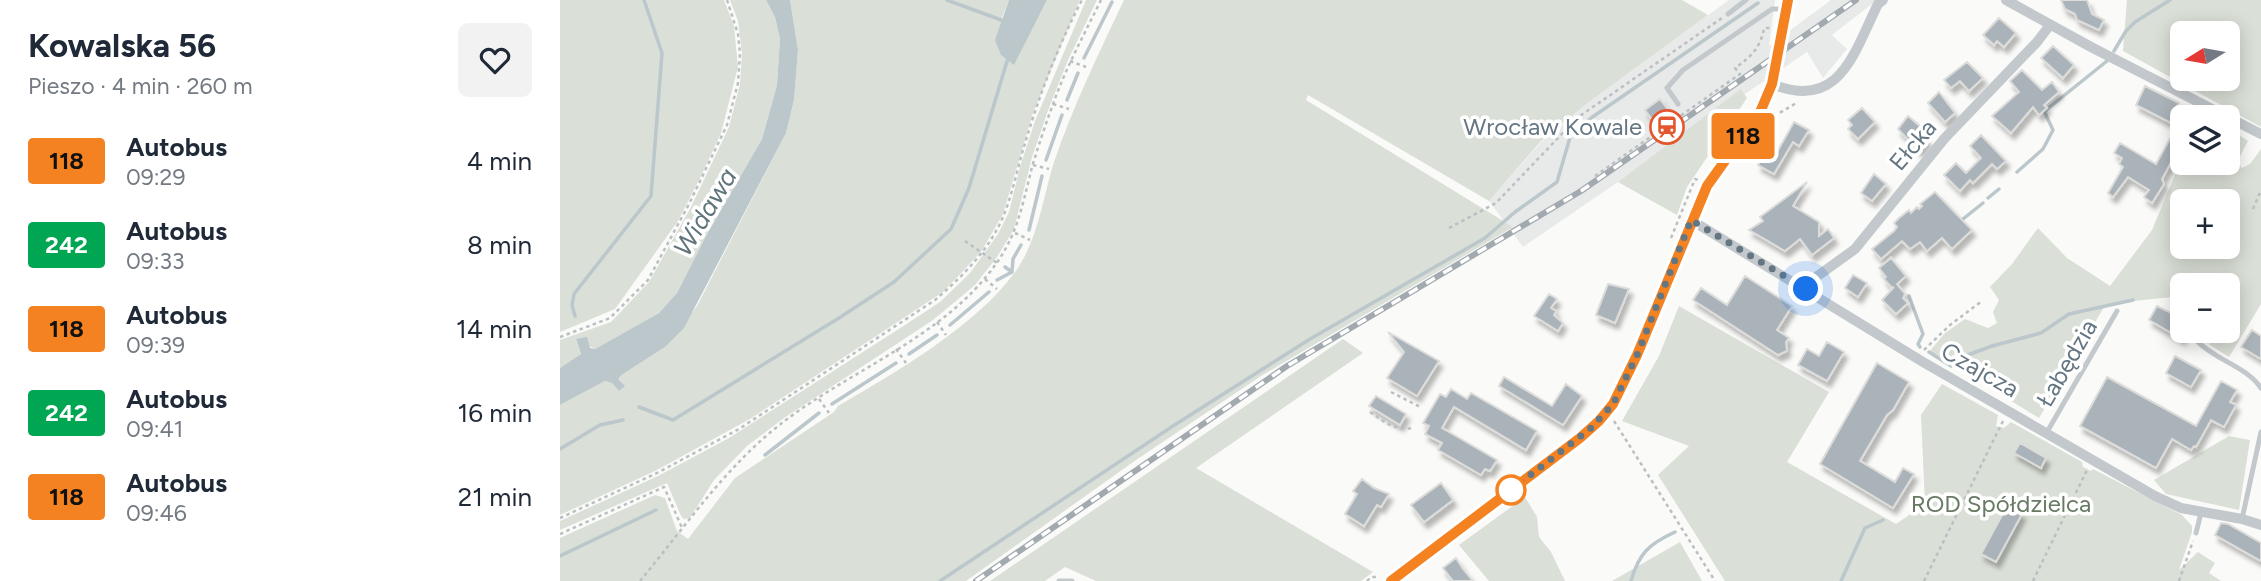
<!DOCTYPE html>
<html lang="pl">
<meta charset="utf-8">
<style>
body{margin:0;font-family:Figtree,sans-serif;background:#f2f2f3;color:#1f2937;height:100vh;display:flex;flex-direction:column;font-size:26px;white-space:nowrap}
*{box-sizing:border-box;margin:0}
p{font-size:23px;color:#747a83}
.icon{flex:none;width:38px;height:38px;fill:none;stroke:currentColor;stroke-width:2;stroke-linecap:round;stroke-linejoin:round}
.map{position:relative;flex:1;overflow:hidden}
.drawer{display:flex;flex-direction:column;background:#fff;width:560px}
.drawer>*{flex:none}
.badge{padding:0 14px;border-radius:5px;font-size:24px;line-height:46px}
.needle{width:46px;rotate:259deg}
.controls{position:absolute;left:1610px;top:21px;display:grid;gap:14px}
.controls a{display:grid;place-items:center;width:70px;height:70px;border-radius:10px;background:#fff;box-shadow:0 4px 18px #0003;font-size:35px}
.you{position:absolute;width:35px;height:35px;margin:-18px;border:5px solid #fff;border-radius:50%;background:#1a73e8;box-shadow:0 0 0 10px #1a73e833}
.map>.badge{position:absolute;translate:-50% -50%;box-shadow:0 0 0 4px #fff}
.round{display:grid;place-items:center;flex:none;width:74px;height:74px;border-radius:10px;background:#f2f2f3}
.overview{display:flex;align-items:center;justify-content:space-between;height:119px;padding:0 28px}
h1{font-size:33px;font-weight:700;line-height:52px}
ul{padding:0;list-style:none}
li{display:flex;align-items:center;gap:21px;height:84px;padding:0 28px}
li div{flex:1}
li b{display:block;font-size:26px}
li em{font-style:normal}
li .badge{min-width:77px;font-weight:700;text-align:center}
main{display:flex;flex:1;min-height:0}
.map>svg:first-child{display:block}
</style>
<main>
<section class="drawer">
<div class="overview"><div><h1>Kowalska 56</h1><p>Pieszo · 4 min · 260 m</p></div><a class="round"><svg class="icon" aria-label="heart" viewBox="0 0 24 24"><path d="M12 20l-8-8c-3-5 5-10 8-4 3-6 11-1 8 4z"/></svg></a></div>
<ul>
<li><span class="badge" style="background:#f58220;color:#111">118</span><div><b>Autobus</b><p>09:29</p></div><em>4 min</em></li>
<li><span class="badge" style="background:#00a651;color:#fff">242</span><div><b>Autobus</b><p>09:33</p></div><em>8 min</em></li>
<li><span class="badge" style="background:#f58220;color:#111">118</span><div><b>Autobus</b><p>09:39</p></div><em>14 min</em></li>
<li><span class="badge" style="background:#00a651;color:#fff">242</span><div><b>Autobus</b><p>09:41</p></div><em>16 min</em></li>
<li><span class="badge" style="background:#f58220;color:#111">118</span><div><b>Autobus</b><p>09:46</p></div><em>21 min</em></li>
</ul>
</section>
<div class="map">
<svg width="1701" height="581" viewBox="0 0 1701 581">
<defs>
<filter id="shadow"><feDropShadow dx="3.5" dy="6" stdDeviation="2" flood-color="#0004"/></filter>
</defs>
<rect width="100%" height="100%" fill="#fafaf8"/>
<path fill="#e8e9e9" d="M 1169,0 L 1215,0 L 1209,46 L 1271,0 L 1317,0 L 1272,35 L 1287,49 L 1263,78 L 1247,52 L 1185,94 L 1181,90 L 1058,182 L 963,247 L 929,201 L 981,142 L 1029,102 Z"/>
<path fill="#dadfd7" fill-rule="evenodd" d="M 0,0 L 164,0 L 174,26 L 178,67 L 161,133 L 141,176 L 118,221 L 55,309 L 0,332 Z
M 170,0 L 206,0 L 215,17 L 220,39 L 217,85 L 202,139 L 146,236 L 117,293 L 99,313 L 35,349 L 16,340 L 21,354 L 0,368 L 0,340 L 51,322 L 89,282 L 131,207 L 169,127 L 180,84 L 182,54 L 178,21 Z
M 230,0 L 449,0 L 441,20 L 454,64 L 487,0 L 520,0 L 473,113 L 443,214 L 421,252 L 383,292 L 190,419 L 97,470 L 0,515 L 0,405 L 45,381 L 52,383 L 59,391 L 60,376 L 105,347 L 137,306 L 226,133 L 234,100 L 238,50 Z
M 526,0 L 537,0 L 508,60 L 490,105 L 472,157 L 454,229 L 437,257 L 415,285 L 373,320 L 224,418 L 187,446 L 154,480 L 130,518 L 124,519 L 121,516 L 107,483 L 0,530 L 0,521 L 98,476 L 169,438 L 345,325 L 380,302 L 410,273 L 438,234 L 449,212 L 460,167 L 475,121 Z
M 564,0 L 1122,0 L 1148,15 L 1029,102 L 981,141 L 929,201 L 748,95 L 746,100 L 953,227 L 701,376 L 576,460 L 406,581 L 0,581 L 0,538 L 95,495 L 105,498 L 117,531 L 128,539 L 175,478 L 274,412 L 278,406 C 336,372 415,327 455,272 C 478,241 483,197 494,162 C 513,106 539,53 564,0 Z
M 1567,0 L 1701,0 L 1701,127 L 1563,51 ZM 1622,33 L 1668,33 L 1668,79 L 1622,79 Z
M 1181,89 L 1187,98 L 1127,187 L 1117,215 L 1058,182 Z
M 1668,128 L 1688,141 L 1677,162 L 1682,168 L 1690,164 L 1701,149 L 1701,304 L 1669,357 L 1650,345 L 1646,331 L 1668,331 L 1668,285 L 1622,285 L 1622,296 L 1573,301 L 1544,307 L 1479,418 L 1370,351 L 1385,333 L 1405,319 L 1428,328 L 1437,323 L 1433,312 L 1439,300 L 1430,287 L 1452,264 L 1478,228 L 1507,258 L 1550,286 L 1592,230 L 1622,158 L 1622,163 L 1668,163 ZM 1622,201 L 1668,201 L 1668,247 L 1622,247 Z
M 1119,306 L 1269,392 L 1227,462 L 1336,524 L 1365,504 L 1361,415 L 1382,384 L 1438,415 L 1436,426 L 1444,428 L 1451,422 L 1522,462 L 1523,467 L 1531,471 L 1533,469 L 1622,515 L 1632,526 L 1632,532 L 1619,570 L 1638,552 L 1655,563 L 1649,573 L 1661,581 L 1165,581 L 1098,475 L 1129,446 L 1062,421 L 1099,356 Z
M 783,339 L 803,353 L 636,468 L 813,572 L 801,581 L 536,581 L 505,567 L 485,581 L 430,581 Z
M 1669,436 L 1690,440 L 1679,510 L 1606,494 L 1594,480 Z
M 965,497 L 977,517 L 979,537 L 991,552 L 1005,581 L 929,581 L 899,545 Z
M 1120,542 L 1142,581 L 1052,581 Z"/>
<path fill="#bbc7cb" d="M 206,0 L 230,0 L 238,50 L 234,100 L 226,133 L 124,328 L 105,347 L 60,376 L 59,380 L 65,386 L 59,391 L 52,383 L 45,381 L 0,405 L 0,368 L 21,354 L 16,339 L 27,337 L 30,348 L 35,349 L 99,313 L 117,293 L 146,236 L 202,139 L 217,85 L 220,39 L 215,17 Z
M 449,0 L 487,0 L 454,65 L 441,55 L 435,40 Z"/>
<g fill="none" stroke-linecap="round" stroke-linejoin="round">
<path stroke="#bbc7cb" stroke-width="3.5" d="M 387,0 L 444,21
M 1554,51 L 1566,31 L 1575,22 L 1610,0
M 524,58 L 552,2
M 507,100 L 518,73
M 486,160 L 502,115
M 1457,172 L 1483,149 L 1493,130 L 1485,113 L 1486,110 L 1547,61
M 1428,198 L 1439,189
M 1403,219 L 1423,203
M 469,230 L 482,176
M 445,267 L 452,272
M 452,272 L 453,259 L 461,245
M 437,280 L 452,272
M 1349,296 L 1363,334 L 1358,344 L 1360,347
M 15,316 L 12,305 L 14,294 L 91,196 L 102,53 L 84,0
M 390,325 L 429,292
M 1369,352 L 1391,366 L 1397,359 L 1432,346 L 1481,333 L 1509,314 L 1573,300
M 349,354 L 377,335
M 272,404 L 336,363
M 79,407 L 113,420 L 279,318 L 334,282 L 391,229 L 409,188 L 448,58
M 0,449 L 40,425 L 63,420
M 205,455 L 259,413
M 0,556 L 96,510
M 380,581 L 613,426 L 750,339 L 925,238 L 955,212 L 997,182 L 1011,134 L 1031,118 L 1198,3
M 1071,581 C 1079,553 1089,544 1115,532
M 1281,581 L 1305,528 L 1323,520"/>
</g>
<path fill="#aab3b9" stroke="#dcdcda" stroke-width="2" filter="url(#shadow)" d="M 1501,0 L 1527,0 L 1532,14 L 1544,20 L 1539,30 L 1517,20 L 1515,14 L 1505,9 Z
M 1439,18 L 1456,33 L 1444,47 L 1437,41 L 1434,45 L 1423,35 Z
M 1493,46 L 1514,65 L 1503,78 L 1481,58 Z
M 1407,62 L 1423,78 L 1409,91 L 1400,81 L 1391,88 L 1384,80 Z
M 1462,70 L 1482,90 L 1492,82 L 1499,92 L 1484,105 L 1487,108 L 1479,115 L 1473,107 L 1451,133 L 1432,116 L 1459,92 L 1450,81 Z
M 1585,86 L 1619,103 L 1617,106 L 1640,117 L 1622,117 L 1622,142 L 1602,179 L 1604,184 L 1592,203 L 1584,197 L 1589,190 L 1568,177 L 1553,197 L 1548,193 L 1563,167 L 1559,164 L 1562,158 L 1554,153 L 1560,143 L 1596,164 L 1617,126 L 1576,105 Z
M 1379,92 L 1395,113 L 1385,122 L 1368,103 Z
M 1100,99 L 1109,111 L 1094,122 L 1085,110 Z
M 1302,108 L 1315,122 L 1298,139 L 1288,129 L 1292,125 L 1288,120 Z
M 1348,116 L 1362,128 L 1358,133 L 1368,140 L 1359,151 L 1338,129 Z
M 1234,122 L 1249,130 L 1239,146 L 1233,142 L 1214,174 L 1198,165 L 1207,149 L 1216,154 Z
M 1421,135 L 1446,161 L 1437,169 L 1432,164 L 1413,183 L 1410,180 L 1400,191 L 1384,175 L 1396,163 L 1406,173 L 1421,158 L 1410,146 Z
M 1314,174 L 1326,184 L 1312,201 L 1301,193 Z
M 1247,182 L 1233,206 L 1259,222 L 1259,236 L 1268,229 L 1274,238 L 1261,248 L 1252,255 L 1240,239 L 1225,251 L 1189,230 L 1203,221 L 1200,217 Z
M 1375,192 L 1412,230 L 1392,249 L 1382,238 L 1367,251 L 1360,242 L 1350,249 L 1342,241 L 1321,259 L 1312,249 L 1334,231 L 1337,227 L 1334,223 L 1339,218 L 1349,210 L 1351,213 L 1357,207 L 1359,209 L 1362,206 L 1360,204 Z
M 1331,258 L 1346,276 L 1337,284 L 1345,294 L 1343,298 L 1348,303 L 1336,314 L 1322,300 L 1334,287 L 1332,288 L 1324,279 L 1326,277 L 1319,268 Z
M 1293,275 L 1307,283 L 1298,297 L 1285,288 Z
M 1185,276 L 1232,306 L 1217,330 L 1229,338 L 1226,342 L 1227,351 L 1218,355 L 1133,300 L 1141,288 L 1167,305 Z
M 1048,284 L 1069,289 L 1055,323 L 1036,315 Z
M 989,294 L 997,299 L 991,308 L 996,311 L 994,315 L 1003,323 L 998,331 L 974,316 Z
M 1622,298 L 1622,339 L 1589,320 L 1597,306 L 1613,314 Z
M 1692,330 L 1701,336 L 1701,359 L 1681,347 Z
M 828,332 L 879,361 L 857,396 L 827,378 L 844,352 Z
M 1267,342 L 1284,352 L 1267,381 L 1238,365 L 1247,349 L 1259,356 Z
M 1615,356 L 1641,370 L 1631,387 L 1606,373 Z
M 1317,363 L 1349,382 L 1333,410 L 1327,415 L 1300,461 L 1335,482 L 1343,468 L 1354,474 L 1333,508 L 1260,464 Z
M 944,377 L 992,406 L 1006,384 L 1022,396 L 1003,425 L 939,386 Z
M 1547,377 L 1636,426 L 1661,381 L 1677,390 L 1670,402 L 1676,405 L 1664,427 L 1651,420 L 1636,447 L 1634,446 L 1631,450 L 1612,439 L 1596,468 L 1520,426 Z
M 891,389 L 907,399 L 911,393 L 977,431 L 966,450 L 894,407 L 882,428 L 937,460 L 930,471 L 925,469 L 921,475 L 878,450 L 882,443 L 865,434 L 869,426 L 863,423 L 880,394 L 886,397 Z
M 816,396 L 846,414 L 840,425 L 809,406 Z
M 1460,443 L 1486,458 L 1481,468 L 1454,453 Z
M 802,479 L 814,488 L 829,494 L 821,507 L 817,505 L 804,526 L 785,514 L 797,494 L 793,491 Z
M 881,483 L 893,500 L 864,522 L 851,505 Z
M 1447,506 L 1462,514 L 1436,562 L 1421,554 Z
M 1661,523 L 1668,524 L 1701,543 L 1701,561 L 1655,535 Z
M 896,558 L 903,569 L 913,581 L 893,581 L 883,568 Z"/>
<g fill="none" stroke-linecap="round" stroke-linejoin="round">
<path stroke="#bbbfc2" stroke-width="2.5" stroke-dasharray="3.5 3.5" stroke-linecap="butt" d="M 510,61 L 526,67
M 493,104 L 509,109
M 1201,133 L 1216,115 L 1238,102
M 473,165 L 489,169
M 1035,176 L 1180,74 L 1175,68 C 1191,57 1201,47 1204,28 L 1212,28
M 1693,209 L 1701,190
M 889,228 L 936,203 L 1017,118 L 1162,18
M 455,233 L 470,240
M 1111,238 L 1135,179 L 1138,180
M 405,241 L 437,263
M 425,279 L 437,289
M 377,322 L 386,335
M 0,337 L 50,318 L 88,280 L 129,204 L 167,125 L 178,83 L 180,53 L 178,34 L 167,0
M 336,349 L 346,363
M 1364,350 L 1390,325 L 1422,301
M 831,392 L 860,407
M 259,399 L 269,413
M 810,412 C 825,422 834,431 853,428
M 1054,421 L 1155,581
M 0,518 L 97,473 L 179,429 L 375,300 C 402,277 429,250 443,217 C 453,193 458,165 466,140 C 480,93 499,44 522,0
M 0,534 L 104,487 L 123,530
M 80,581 C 125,527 166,466 222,423 C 285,374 374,340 425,278 C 456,242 461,211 472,167 C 478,147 485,126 492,107 C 505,69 524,35 541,0
M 807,581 L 811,577 L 819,577
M 1364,581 L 1443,421
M 1473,581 L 1528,468
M 1619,581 L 1633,541"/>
<path stroke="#c3c8cc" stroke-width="5" d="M 1168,14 L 1186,0
M 1118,104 L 1107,88 L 1123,70 L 1212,9 L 1227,9
M 1637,341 C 1655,360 1686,366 1701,388
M 1487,432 L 1557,311
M 1682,519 L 1701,432
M 1636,533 L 1641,513
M 499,581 L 512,581"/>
<path stroke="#c3c8cc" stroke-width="10" d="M 1446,0 L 1531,47 L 1701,134
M 1212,84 C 1280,112 1294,52 1318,4 L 1323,0
M 1131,220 L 1363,362 L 1595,496 L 1621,508 L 1682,519 L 1701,525
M 1246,289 L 1252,280 L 1295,249 L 1384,139 L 1477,42 L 1490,25"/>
<path stroke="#c3c8cc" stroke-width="12" d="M 831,581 L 1020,438 L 1039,421 L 1053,404 L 1077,355 L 1145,190 L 1201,110 L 1212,84 L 1228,0"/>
<g stroke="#a2aab0" stroke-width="6">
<path id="rail" d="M 416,581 L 727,366 L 1021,191 L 1296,0"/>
</g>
<use href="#rail" stroke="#fff" stroke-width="3.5" stroke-dasharray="10" stroke-linecap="butt"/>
</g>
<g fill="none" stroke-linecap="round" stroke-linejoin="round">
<g stroke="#fff" stroke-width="16">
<path id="line" d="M 831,581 L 1020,438 L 1039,421 L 1053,404 L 1077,355 L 1147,186 L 1201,110 L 1212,84 L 1228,0"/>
</g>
<use href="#line" stroke="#f58220" stroke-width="10"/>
<path stroke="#657683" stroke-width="7" stroke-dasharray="0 12.6" d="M 951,490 L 1030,429 L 1053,404 L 1077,355 L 1131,220 L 1246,289"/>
</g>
<defs>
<g id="station-ring" transform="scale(1.75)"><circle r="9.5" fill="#fff" stroke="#e4572e" stroke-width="1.5"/><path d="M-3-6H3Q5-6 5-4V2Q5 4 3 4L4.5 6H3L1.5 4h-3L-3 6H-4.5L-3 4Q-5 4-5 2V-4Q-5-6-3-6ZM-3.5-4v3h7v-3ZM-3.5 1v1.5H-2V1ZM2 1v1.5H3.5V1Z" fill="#e4572e"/></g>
</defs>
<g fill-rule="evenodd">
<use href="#station-ring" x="1107" y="127"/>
</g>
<circle fill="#fff" stroke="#f58220" stroke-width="3.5" cx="951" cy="490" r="14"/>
<g text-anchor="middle" stroke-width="7" stroke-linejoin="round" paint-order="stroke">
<g font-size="24" fill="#657683" stroke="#fff" text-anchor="end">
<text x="1082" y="135">Wrocław Kowale</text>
</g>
<g font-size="24" fill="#657683" stroke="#fff">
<text transform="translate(1353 145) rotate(-50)" y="8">Ełcka</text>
<text transform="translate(1507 363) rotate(-60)" y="8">Łabędzia</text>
<text transform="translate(1420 370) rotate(30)" y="8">Czajcza</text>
</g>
<g font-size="24" fill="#687a64" stroke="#fff">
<text x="1441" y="512">ROD Spółdzielca</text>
</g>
<g font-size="26" font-style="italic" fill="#60757c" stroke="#fff">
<text transform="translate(145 212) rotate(-59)" y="9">Widawa</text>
</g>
</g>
</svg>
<div class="controls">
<a><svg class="needle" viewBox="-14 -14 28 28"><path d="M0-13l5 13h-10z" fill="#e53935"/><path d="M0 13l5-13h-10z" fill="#747a83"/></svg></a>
<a><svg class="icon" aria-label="layers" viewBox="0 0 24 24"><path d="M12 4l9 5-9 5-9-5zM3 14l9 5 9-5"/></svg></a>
<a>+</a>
<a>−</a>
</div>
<div class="you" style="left:1246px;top:289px"></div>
<b class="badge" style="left:1183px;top:136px;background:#f58220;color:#111">118</b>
</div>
</main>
